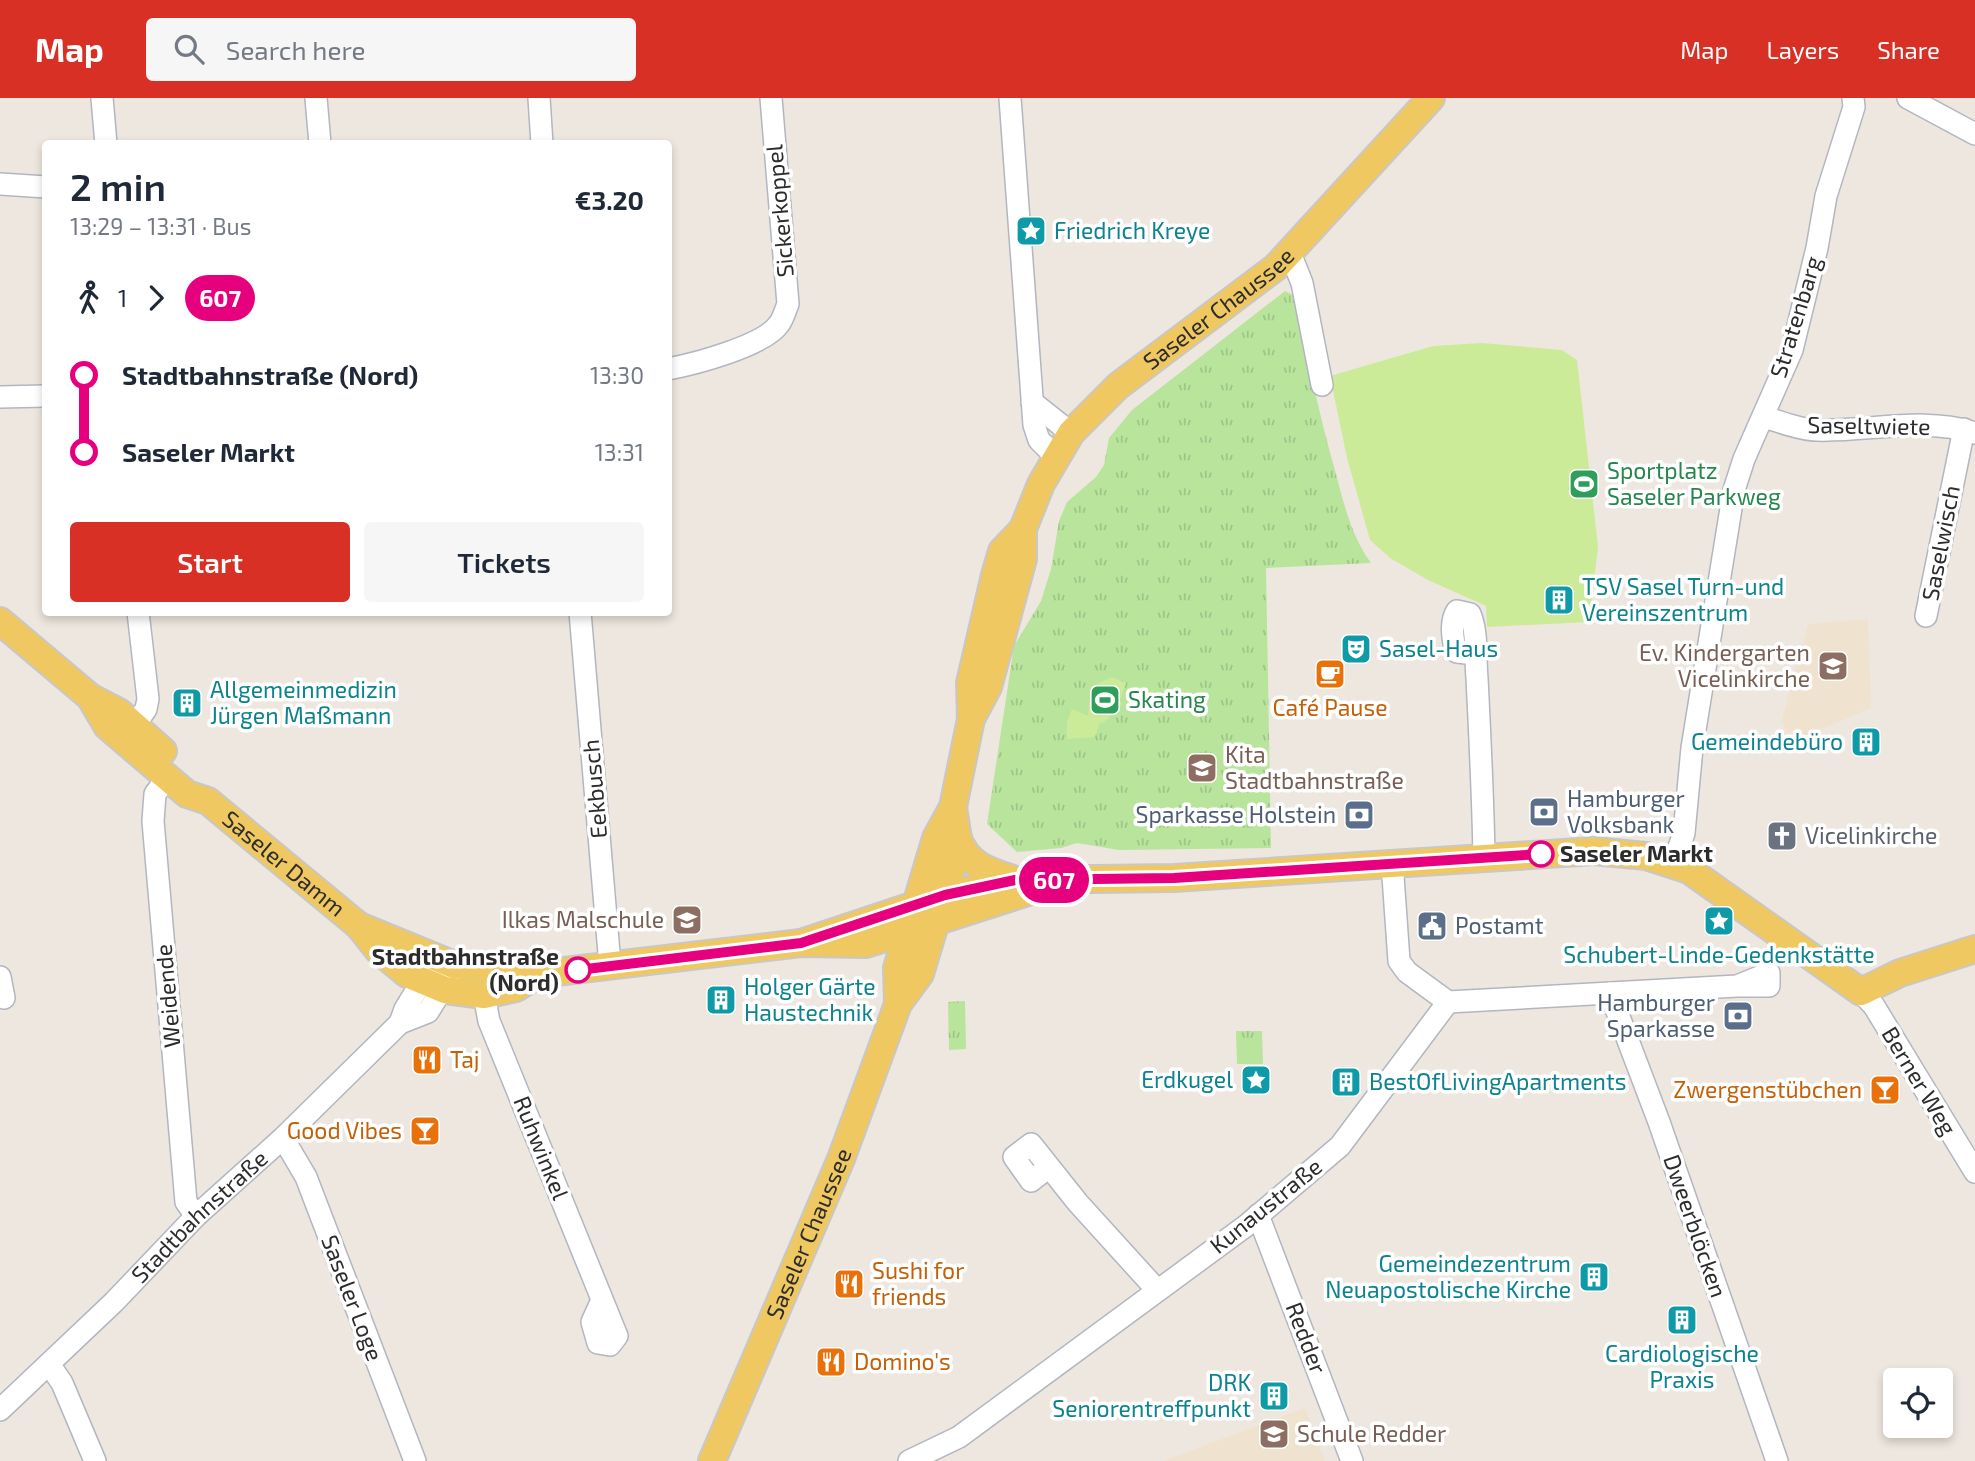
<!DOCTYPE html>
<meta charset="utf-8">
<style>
body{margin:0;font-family:"Exo 2",sans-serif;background:#f6f6f7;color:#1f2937;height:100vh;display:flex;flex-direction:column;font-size:26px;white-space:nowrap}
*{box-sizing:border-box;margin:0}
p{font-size:23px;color:#747a83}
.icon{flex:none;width:38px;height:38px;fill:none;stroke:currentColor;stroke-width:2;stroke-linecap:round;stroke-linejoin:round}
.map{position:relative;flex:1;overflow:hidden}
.drawer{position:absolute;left:42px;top:42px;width:630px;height:476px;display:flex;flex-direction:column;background:#fff;border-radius:7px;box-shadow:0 4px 10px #0003}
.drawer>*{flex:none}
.badge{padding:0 14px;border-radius:23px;font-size:24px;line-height:46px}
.buttons{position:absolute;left:1883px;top:1270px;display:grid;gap:14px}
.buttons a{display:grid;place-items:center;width:70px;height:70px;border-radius:7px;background:#fff;box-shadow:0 4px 10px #0003;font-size:35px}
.map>.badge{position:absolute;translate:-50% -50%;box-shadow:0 0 0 4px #fff}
.legs{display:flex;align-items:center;gap:10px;height:77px;padding:0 28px;font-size:23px}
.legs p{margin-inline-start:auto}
.headline{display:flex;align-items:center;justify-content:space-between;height:119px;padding:0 28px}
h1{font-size:38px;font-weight:600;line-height:52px}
.button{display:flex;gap:14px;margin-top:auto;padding:14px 28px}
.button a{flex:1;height:80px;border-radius:7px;background:#d93025;color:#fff;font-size:28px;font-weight:600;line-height:80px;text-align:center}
.button a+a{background:#f6f6f7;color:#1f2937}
ul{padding:0 28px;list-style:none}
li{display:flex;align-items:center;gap:24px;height:77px;font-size:26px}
li i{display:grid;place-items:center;width:10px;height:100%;margin:0 9px;background:currentColor}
li i::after{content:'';width:18px;height:18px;margin:-9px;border:5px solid;border-radius:50%;background:#fff}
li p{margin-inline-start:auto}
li:first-child i{background:linear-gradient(#0000 50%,currentColor 0)}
li:last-child i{background:linear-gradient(currentColor 50%,#0000 0)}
header{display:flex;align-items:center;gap:42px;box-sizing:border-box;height:98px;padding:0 35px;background:#d93025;color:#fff}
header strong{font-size:33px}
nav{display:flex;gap:38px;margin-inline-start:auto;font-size:24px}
.search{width:490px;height:63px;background:#f6f6f7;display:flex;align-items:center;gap:18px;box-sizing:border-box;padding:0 24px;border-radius:7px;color:#747a83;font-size:26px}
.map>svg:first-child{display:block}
</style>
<header>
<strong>Map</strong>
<div class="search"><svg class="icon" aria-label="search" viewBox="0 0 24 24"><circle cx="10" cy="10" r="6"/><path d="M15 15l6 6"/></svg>Search here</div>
<nav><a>Map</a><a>Layers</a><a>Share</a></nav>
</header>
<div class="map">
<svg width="1975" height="1363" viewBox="0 0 1975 1363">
<defs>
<pattern id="park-tufts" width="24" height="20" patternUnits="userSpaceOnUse" patternTransform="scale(1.75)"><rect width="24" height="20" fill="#b8e49c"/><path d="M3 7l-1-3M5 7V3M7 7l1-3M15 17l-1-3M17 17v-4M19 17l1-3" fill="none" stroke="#9ec487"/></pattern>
</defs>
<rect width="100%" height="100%" fill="#eee7df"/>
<path fill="#efe3cf" d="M 1868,521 L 1871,610 L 1801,640 L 1797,632 L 1787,636 L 1782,622 L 1808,526 Z
M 1305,1310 L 1325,1363 L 1163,1363 Z"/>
<path fill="url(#park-tufts)" d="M 1285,193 L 1295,198 C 1307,258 1319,317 1336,376 C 1344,407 1352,439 1371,465 L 1266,470 L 1271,750 L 1119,752 L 1077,745 L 1061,750 L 1017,754 L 987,726 L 1014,548 L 1041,503 L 1051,471 L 1059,423 L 1067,404 L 1096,379 L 1104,367 L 1109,340 L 1132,312 Z
M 965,903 L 966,951 L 949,952 L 948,904 Z
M 1236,933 L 1262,933 L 1263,966 L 1237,966 Z"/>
<path fill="#cceb98" d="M 1482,245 L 1562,252 L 1577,262 L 1598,449 L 1589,524 L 1487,529 L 1486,508 L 1428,482 L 1390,460 L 1370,442 L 1347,360 L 1330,278 L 1433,248 Z
M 1112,579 L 1126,585 L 1120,602 L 1122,607 L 1103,625 L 1100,624 L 1095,639 L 1067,641 L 1067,624 L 1072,611 L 1088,618 L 1091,589 Z"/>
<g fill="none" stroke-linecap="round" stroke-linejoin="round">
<g stroke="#b2b6c0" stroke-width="24">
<g id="minor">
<path d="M 102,0 L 106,46"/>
<path d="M 316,0 L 320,46"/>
<path d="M 539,0 L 542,46"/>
<path d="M 1010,0 L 1034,327 L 1039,342 L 1056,359"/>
<path d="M 1908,0 L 1975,36"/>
<path d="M 0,86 L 46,89"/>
<path d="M 1290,155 L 1302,185 L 1322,287"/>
<path d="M 668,271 C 694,266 764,248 779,226 C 783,221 785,213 788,206 L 771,0"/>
<path d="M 0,299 L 46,298"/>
<path d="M 1032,304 L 1071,335"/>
<path d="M 1763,319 C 1780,323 1799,332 1816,332 C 1868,334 1924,318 1975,335"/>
<path d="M 580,514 L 610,867"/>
<path d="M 1926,518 L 1964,331"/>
<path d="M 1475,556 L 1457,554 C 1452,543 1450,523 1457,513 L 1470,516 C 1478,535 1475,560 1477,580 C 1480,640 1483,699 1484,759"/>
<path d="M 134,628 L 146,611 L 148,601 L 138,514"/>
<path d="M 167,680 L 155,696 L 153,723 L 186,1104 L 196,1118"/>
<path d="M 1392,764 L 1399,863 L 1407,874 L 1448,904"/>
<path d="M 1673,766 L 1684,735 L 1692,650 L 1734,392 L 1744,361 L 1792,252 L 1817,150 L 1826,98 L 1854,9 L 1853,0"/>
<path d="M 0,879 L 4,900"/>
<path d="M 1861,894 L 1874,908 L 1975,1074"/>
<path d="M 1610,895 L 1659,1024 L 1777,1363"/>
<path d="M 484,897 L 489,923 L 617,1238 L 610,1247 L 598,1245 L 592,1224 L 602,1202"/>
<path d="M 1448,904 L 1737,888 L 1769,875 L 1769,888 L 1737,888"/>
<path d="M 400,925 L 428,914 L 449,880"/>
<path d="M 283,1040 L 306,1079 L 415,1363"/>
<path d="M 1049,1069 L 1031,1083 L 1014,1059 L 1031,1046 L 1078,1105 L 1157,1192"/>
<path d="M 1258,1117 L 1352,1363"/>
<path d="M 49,1266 L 62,1285 L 95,1363"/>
<path id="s1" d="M 0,1312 L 114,1204 L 196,1118 L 283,1040 L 400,925 L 405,911 L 431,869"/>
<path d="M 909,1363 L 959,1339 L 1247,1127 L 1340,1048 L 1448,904"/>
</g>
</g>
<g stroke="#c8c8c8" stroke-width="30">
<g id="major">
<path d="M 0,523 L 90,599 L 119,614 L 163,653"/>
<path id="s2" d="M 90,599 L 107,628 L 122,641 L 187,696 L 208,703 L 226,718 L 359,828 L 378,852 L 407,876 L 445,892 L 484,897 L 516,890 L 539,876"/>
<path id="s3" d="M 971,621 L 988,589 L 1023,461 L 1023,431 L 1041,386 L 1071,335 L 1118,288 L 1276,169 L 1431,0"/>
<path d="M 958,741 C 968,767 988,773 1013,781"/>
<path d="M 359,828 L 454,867 L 539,876 L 801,845 L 866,846 L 1031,793"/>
<path d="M 801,845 L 945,797 L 1015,782 L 1174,780 L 1594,753 L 1646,758 L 1689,772 L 1861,894 L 1900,875 L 1975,851"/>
<path d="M 898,906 L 897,870 L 936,740 L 953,709 L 971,621 L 970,585 L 995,477 L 1002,453 L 1023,431"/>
<path id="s4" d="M 712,1363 L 841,1061 L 898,906 L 920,876 L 955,760 L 958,741 L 953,709"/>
</g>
</g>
<use href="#minor" stroke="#fff" stroke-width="21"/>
<use href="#major" stroke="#f0c862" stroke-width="26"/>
</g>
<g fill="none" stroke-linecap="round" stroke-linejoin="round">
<g stroke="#fff" stroke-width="16">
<path id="line-1" d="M 578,872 L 801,845 L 945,797 L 1015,782 L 1174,780 L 1541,756"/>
</g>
<use href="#line-1" stroke="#e6007e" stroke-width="10"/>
</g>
<defs>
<g id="sight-square" transform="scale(1.575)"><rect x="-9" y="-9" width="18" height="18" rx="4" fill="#0f9aa8" stroke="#fff"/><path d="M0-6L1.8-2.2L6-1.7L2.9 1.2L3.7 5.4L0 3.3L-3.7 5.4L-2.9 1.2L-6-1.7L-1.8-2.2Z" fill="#fff"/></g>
<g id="stadium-square" transform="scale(1.575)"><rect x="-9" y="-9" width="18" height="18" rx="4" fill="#2e9e5b" stroke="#fff"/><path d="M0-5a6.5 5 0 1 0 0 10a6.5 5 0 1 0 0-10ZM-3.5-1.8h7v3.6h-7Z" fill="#fff"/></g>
<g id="building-square" transform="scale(1.575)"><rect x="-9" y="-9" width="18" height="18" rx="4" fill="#0f9aa8" stroke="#fff"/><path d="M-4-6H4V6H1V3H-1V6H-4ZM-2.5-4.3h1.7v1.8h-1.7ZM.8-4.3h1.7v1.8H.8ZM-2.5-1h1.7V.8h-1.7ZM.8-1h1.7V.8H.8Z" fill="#fff"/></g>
<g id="theatre-square" transform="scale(1.575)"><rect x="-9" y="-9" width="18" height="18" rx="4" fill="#0f9aa8" stroke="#fff"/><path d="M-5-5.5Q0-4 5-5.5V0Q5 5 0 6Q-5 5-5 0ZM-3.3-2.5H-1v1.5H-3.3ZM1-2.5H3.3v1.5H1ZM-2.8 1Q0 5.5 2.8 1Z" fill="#fff"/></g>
<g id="school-square" transform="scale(1.575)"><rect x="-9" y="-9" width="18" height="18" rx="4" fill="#8d6e63" stroke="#fff"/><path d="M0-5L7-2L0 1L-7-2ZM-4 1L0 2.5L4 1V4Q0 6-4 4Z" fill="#fff"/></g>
<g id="cafe-square" transform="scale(1.575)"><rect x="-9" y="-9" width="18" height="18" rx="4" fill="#e8710a" stroke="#fff"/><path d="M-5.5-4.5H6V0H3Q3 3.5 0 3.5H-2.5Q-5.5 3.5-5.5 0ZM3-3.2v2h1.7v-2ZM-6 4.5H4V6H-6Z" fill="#fff"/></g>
<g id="bank-square" transform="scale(1.575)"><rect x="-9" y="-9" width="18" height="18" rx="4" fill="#5c6f8a" stroke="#fff"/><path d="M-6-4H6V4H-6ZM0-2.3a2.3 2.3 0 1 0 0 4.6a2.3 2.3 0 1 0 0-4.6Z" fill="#fff"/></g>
<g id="church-square" transform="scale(1.575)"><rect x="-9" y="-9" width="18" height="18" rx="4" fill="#6b7280" stroke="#fff"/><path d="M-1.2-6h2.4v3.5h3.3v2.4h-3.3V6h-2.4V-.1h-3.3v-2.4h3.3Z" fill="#fff"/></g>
<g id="civic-square" transform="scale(1.575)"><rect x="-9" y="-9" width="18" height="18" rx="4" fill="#5c6f8a" stroke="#fff"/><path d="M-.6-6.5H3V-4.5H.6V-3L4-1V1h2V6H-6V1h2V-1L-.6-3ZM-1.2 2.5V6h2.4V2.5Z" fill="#fff"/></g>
<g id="restaurant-square" transform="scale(1.575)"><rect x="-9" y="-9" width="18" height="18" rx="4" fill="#e8710a" stroke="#fff"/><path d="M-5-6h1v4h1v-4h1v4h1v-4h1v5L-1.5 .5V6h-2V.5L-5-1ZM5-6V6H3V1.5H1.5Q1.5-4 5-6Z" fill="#fff"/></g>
<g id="bar-square" transform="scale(1.575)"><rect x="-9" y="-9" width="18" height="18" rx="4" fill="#e8710a" stroke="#fff"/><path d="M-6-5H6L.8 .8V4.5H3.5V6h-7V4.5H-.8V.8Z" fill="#fff"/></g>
</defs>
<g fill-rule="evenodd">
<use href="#sight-square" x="1031" y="133"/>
<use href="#stadium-square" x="1584" y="386"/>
<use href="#building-square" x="1559" y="502"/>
<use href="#theatre-square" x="1356" y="551"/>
<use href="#school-square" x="1833" y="568"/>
<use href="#cafe-square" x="1330" y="576"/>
<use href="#stadium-square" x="1105" y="602"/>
<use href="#building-square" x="187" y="605"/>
<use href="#building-square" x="1866" y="644"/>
<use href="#school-square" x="1202" y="670"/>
<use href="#bank-square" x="1544" y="714"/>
<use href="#bank-square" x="1359" y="717"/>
<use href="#church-square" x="1782" y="738"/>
<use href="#school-square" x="687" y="822"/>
<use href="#sight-square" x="1719" y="823"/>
<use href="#civic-square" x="1432" y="828"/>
<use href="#building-square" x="721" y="902"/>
<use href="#bank-square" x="1738" y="918"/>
<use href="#restaurant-square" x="427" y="962"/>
<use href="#sight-square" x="1256" y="982"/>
<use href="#building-square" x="1346" y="984"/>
<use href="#bar-square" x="1885" y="992"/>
<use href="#bar-square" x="425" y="1033"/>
<use href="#building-square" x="1594" y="1179"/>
<use href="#restaurant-square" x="849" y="1186"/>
<use href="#building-square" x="1682" y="1222"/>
<use href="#restaurant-square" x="831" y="1264"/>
<use href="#building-square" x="1274" y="1298"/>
<use href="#school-square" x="1274" y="1336"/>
</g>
<g fill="#fff" stroke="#e6007e" stroke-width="3.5">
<circle cx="1541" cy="756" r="12"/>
<circle cx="578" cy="872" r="12"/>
</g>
<g text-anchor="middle" stroke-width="7" stroke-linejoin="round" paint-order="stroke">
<g font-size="23" fill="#2c2c2c" stroke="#fff">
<text transform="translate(780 113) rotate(-95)" y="8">Sickerkoppel</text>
<text dy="8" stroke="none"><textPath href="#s3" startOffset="500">Saseler Chaussee</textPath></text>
<text transform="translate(1796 219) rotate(-73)" y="8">Stratenbarg</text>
<text transform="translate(1869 328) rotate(1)" y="8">Saseltwiete</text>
<text transform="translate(1941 445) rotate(-79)" y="8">Saselwisch</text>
<text transform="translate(595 691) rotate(-95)" y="8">Eekbusch</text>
<text dy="8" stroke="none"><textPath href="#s2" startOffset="259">Saseler Damm</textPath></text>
<text transform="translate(168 898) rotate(-95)" y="8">Weidende</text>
<text transform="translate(1919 983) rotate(59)" y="8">Berner Weg</text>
<text transform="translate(541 1050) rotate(68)" y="8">Ruhwinkel</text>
<text transform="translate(1266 1108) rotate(-39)" y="8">Kunaustraße</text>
<text dy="8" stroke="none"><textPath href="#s1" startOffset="278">Stadtbahnstraße</textPath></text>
<text transform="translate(1695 1128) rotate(71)" y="8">Dweerblöcken</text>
<text dy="8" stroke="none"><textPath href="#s4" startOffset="247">Saseler Chaussee</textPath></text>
<text transform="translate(352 1200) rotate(69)" y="8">Saseler Loge</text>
<text transform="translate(1306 1240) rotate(69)" y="8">Redder</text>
</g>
<g font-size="23" fill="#0d838f" stroke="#fff" text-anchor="start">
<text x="1054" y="141">Friedrich Kreye</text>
<text x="1582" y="497">TSV Sasel Turn-und<tspan x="1582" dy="26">Vereinszentrum</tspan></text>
<text x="1379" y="559">Sasel-Haus</text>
<text x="210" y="600">Allgemeinmedizin<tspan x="210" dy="26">Jürgen Maßmann</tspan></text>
<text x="1843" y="652" text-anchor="end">Gemeindebüro</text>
<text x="1719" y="865" text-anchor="middle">Schubert-Linde-Gedenkstätte</text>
<text x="744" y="897">Holger Gärte<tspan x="744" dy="26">Haustechnik</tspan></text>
<text x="1233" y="990" text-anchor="end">Erdkugel</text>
<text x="1369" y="992">BestOfLivingApartments</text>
<text x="1571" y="1174" text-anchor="end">Gemeindezentrum<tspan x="1571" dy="26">Neuapostolische Kirche</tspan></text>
<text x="1682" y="1264" text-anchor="middle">Cardiologische<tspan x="1682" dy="26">Praxis</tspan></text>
<text x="1251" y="1293" text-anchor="end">DRK<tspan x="1251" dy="26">Seniorentreffpunkt</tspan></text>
</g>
<g font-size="23" fill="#27864d" stroke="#fff" text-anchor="start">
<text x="1607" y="381">Sportplatz<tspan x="1607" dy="26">Saseler Parkweg</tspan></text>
<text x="1128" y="610">Skating</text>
</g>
<g font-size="23" fill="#785e54" stroke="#fff" text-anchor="end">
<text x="1810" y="563">Ev. Kindergarten<tspan x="1810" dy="26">Vicelinkirche</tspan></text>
<text x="1225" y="665" text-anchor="start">Kita<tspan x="1225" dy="26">Stadtbahnstraße</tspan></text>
<text x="664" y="830">Ilkas Malschule</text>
<text x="1297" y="1344" text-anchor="start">Schule Redder</text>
</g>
<g font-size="23" fill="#c56008" stroke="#fff" text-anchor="start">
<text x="1330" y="618" text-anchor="middle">Café Pause</text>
<text x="450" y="970">Taj</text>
<text x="1862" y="1000" text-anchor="end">Zwergenstübchen</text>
<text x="402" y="1041" text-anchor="end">Good Vibes</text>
<text x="872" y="1181">Sushi for<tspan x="872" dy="26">friends</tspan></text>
<text x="854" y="1272">Domino's</text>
</g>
<g font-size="23" fill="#4e5e75" stroke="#fff" text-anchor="start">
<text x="1567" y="709">Hamburger<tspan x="1567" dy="26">Volksbank</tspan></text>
<text x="1336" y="725" text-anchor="end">Sparkasse Holstein</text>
<text x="1455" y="836">Postamt</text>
<text x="1715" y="913" text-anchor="end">Hamburger<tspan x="1715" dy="26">Sparkasse</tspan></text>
</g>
<g font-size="23" fill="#5b616d" stroke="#fff" text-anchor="start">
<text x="1805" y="746">Vicelinkirche</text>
</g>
<g font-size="23" font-weight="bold" fill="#2c2c2c" stroke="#fff" text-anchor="start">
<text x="1560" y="764">Saseler Markt</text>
<text x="559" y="867" text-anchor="end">Stadtbahnstraße<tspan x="559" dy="26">(Nord)</tspan></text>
</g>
</g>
</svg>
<div class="buttons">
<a><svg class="icon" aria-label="locate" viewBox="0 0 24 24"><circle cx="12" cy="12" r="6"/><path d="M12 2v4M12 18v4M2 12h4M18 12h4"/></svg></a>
</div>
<b class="badge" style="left:1054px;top:782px;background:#e6007e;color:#fff">607</b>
<section class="drawer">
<div class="headline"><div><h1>2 min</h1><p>13:29 – 13:31 · Bus</p></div><b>€3.20</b></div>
<div class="legs"><svg class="icon" aria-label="walk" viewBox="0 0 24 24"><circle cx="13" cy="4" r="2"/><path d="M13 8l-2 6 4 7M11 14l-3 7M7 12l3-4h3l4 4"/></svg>1<svg class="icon" aria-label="forward" viewBox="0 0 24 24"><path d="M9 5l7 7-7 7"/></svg><b class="badge" style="background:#e6007e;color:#fff">607</b></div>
<ul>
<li><i style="color:#e6007e"></i><b>Stadtbahnstraße (Nord)</b><p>13:30</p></li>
<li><i style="color:#e6007e"></i><b>Saseler Markt</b><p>13:31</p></li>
</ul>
<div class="button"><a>Start</a><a>Tickets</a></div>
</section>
</div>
